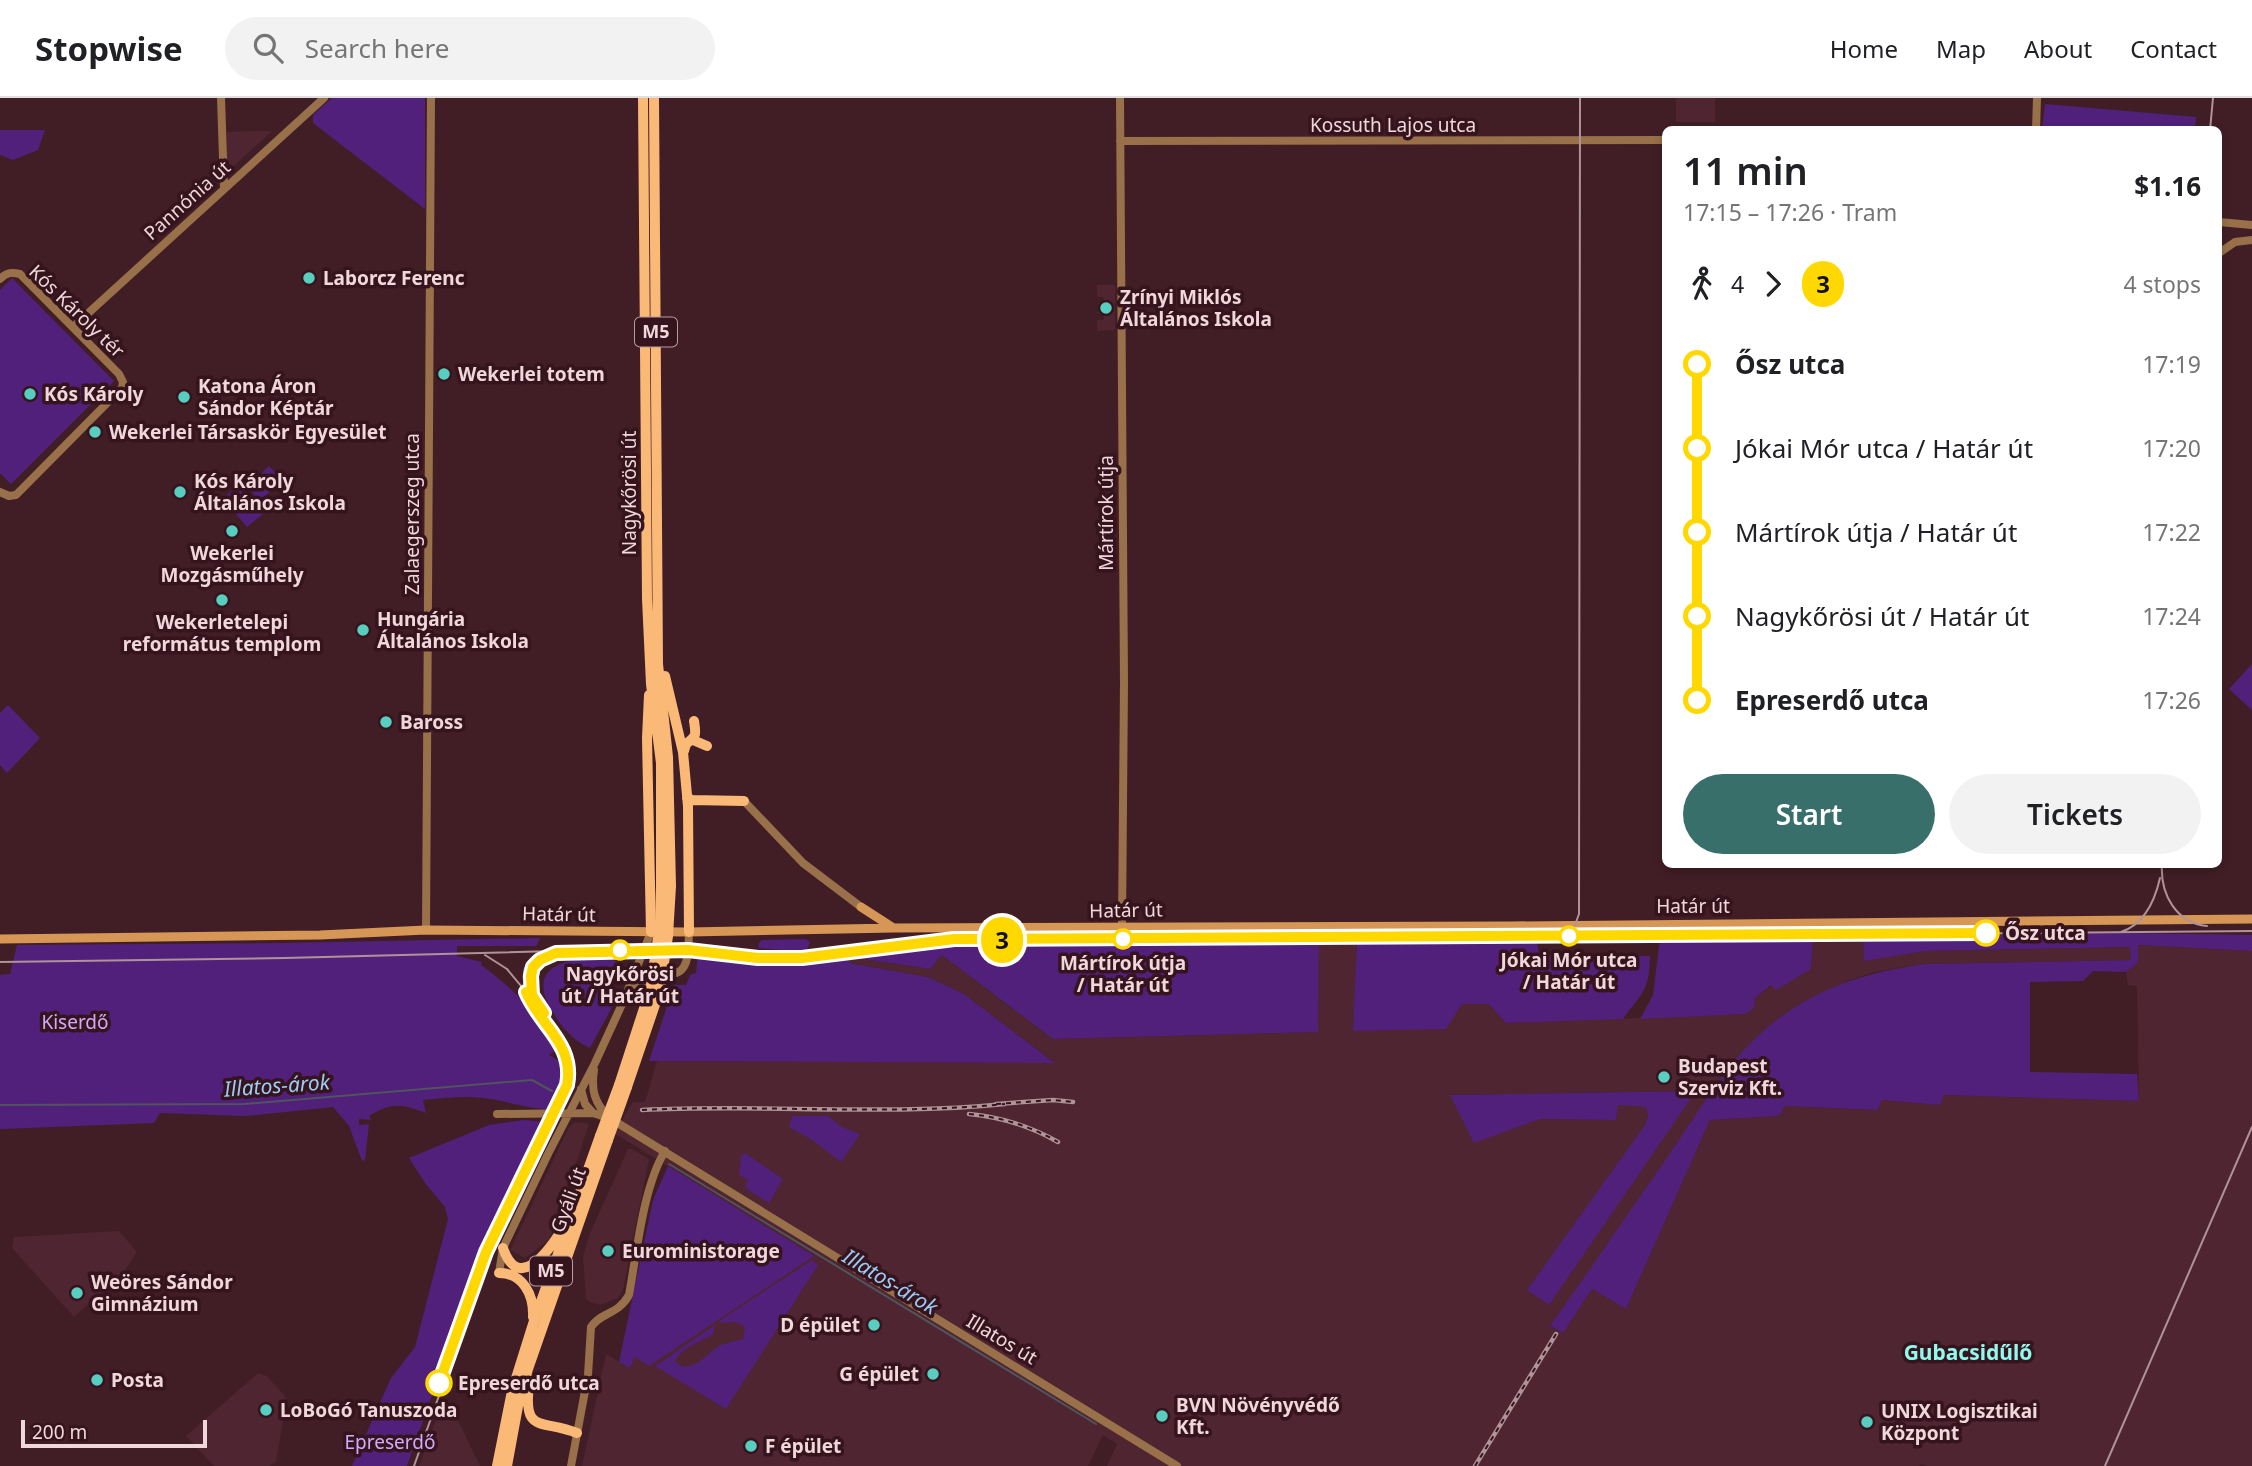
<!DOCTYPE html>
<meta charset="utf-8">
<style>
body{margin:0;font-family:"Noto Sans",sans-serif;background:#f2f2f2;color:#202124;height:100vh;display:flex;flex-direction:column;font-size:26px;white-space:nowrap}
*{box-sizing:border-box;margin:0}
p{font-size:23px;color:#757577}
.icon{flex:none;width:38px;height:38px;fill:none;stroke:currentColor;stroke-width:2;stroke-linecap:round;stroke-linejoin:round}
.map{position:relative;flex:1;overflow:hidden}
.side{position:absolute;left:1662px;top:28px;width:560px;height:742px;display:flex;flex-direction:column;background:#fff;border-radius:10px;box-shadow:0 4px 10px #0003}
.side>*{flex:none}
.badge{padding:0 14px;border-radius:23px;font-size:24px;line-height:46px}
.scale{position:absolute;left:21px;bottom:18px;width:186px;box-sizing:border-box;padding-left:7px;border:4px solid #efd7db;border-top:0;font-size:19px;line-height:24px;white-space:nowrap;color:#efd7db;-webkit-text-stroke:5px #36141d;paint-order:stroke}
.map>.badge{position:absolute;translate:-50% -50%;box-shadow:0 0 0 4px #fff}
.legs{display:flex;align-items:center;gap:10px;height:77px;padding:0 21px;font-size:23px}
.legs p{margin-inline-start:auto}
.head{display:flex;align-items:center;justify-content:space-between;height:119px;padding:0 21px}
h1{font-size:38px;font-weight:600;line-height:52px}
.button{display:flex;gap:14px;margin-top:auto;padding:14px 21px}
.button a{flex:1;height:80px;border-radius:42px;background:#396f6a;color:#fff;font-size:28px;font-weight:600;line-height:80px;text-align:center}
.button a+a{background:#f2f2f2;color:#202124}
ul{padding:0 21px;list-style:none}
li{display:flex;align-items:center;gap:24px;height:84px;font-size:26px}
li i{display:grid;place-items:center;width:10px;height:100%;margin:0 9px;background:currentColor}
li i::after{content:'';width:18px;height:18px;margin:-9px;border:5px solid;border-radius:50%;background:#fff}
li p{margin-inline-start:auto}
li:first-child i{background:linear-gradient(#0000 50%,currentColor 0)}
li:last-child i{background:linear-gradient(currentColor 50%,#0000 0)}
header{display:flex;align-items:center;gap:42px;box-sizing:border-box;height:98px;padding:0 35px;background:#fff;border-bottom:2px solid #e0e0e0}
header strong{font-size:33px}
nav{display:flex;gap:38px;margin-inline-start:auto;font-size:24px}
.search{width:490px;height:63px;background:#f2f2f2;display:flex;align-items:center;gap:18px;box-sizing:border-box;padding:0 24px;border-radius:38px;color:#757577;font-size:26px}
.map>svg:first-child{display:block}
</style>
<header>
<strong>Stopwise</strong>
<div class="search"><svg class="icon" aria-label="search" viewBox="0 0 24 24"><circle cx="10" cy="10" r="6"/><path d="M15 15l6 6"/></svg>Search here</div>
<nav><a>Home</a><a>Map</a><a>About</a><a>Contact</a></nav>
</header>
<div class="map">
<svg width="2252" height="1368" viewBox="0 0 2252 1368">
<rect width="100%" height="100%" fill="#411e26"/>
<path fill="#4e2530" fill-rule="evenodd" d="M 1676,0 L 1715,0 L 1715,24 L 1676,24 Z
M 258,33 L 272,33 L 227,74 L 227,34 Z
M 1097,187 L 1115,187 L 1115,232 L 1097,233 L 1097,222 L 1104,222 L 1104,216 L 1098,216 L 1098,205 L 1104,204 L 1104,199 L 1097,199 Z
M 1863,838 L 1864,862 L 1925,853 L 2131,849 L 2131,862 L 1927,866 L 1898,870 L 1875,874 L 1850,882 L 1805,903 L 1766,931 L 1551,1229 L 1562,1235 L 1592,1191 L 1626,1211 L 1710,1022 L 1779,1018 L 1785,1008 L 1876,1012 L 1882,1002 L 1940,1007 L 1943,997 L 2139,1003 L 2137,888 L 2128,887 L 2126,874 L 2138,865 L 2138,847 L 2252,853 L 2252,1368 L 1927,1368 L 1921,1366 L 1919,1368 L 1107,1368 L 1117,1346 L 1103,1337 L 1088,1368 L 582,1368 L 606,1256 L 630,1270 L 634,1259 L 813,1158 L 614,1035 L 633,1004 L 645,1004 L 657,963 L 1054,964 L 964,896 L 928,879 L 849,865 L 849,859 L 930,871 L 942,857 L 1053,941 L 1318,934 L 1319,843 L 1357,843 L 1354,933 L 1461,906 L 1489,906 L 1506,925 L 1745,916 L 1755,900 L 1772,887 L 1811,871 L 1813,839 ZM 1696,993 L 1645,1027 L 1648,1019 L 1646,1008 L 1618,1007 L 1616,1022 L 1540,1021 L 1450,997 Z
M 579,1024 L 589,1026 L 562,1108 L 549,1142 L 525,1160 L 510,1152 L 568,1031 L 573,1025 Z
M 628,1051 L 632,1051 L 649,1061 L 623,1192 L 618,1200 L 600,1207 L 590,1204 L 586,1201 L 583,1158 L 591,1133 Z
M 119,1133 L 137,1154 L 123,1175 L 74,1219 L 12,1150 L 14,1139 Z
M 258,1275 L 267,1278 L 285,1298 L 286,1304 L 276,1364 L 269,1368 L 214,1368 L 186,1338 Z
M 440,1311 L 454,1314 L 480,1368 L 419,1368 Z"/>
<path fill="#51207a" d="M 332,0 L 425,0 L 425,111 L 313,25 L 313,17 Z
M 2045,6 L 2196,19 L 2195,31 L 2042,31 Z
M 0,32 L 45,32 L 38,52 L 13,62 L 0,57 Z
M 12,180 L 114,283 L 11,386 L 0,375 L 0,192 Z
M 269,368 L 282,382 L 259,404 L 248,388 Z
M 239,387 L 263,416 L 247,429 L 223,400 Z
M 2252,566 L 2252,612 L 2229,591 Z
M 8,607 L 40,640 L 7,675 L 0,667 L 0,615 Z
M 2121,835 L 2252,837 L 2252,853 L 2138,847 L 2138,865 L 2126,874 L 2093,873 L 2083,883 L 2030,884 L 2030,974 L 2137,976 L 2139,1003 L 1944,997 L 1940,1007 L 1882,1002 L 1877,1012 L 1785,1008 L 1779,1018 L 1710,1022 L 1626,1211 L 1592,1191 L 1563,1235 L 1550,1228 C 1589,1173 1627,1117 1666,1061 C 1689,1028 1710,992 1736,961 C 1787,901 1851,875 1927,866 L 2131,862 L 2130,849 L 1925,853 L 1864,863 L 1863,838 Z
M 1813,839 L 1811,871 L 1776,892 L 1771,887 L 1755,900 L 1754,910 L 1745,916 L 1640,921 L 1653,897 L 1660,840 Z
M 540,840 L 536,848 L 457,848 L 457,858 L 482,864 L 481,867 C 501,881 557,929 555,953 L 549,957 L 563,965 C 565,983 558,996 550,1011 C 528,1011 511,1004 490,1001 C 468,997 445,1000 423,1002 L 426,1015 C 401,1006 392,1004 369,1018 L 371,1022 L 359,1021 L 359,1027 L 369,1026 L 365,1062 L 362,1063 L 349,1028 L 333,1009 L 246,1018 L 160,1015 L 154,1025 L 0,1031 L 0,877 L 10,876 L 17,847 L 287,845 Z
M 806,841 L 810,844 L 806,854 L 759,850 L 758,846 L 762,842 Z
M 1537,841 L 1539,858 L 1650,858 C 1650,869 1649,882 1644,892 C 1638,903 1629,911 1623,921 L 1506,925 L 1489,906 L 1462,906 L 1446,931 L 1353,933 L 1357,843 Z
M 1319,843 L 1318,934 L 1053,941 L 942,857 L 930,871 L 850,859 L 849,865 L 928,879 L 964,896 L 1055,965 L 649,963 L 674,887 L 686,887 L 690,877 L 696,875 L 698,855 L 756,863 L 791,864 L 943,845 Z
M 583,861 C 596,861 612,858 622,867 L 613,884 L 618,898 L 590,950 C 574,943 563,931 554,916 C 532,882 545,865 583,861 Z
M 1696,993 L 1549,1207 L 1527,1192 L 1645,1027 L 1648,1019 L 1646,1009 L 1618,1007 L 1616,1022 L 1540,1021 L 1474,1045 L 1450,997 Z
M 792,1018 L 828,1018 L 842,1029 L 860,1036 L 841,1064 L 812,1042 L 789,1029 Z
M 524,1022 L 547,1024 L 481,1160 L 407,1368 L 352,1368 L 391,1280 L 415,1249 L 448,1121 L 445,1109 L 425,1085 L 409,1060 L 489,1027 Z
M 745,1055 L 783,1081 L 769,1105 L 745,1090 L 748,1082 L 739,1077 L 741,1058 Z
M 668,1068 L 814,1158 L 649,1268 L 635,1259 L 630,1270 L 619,1264 L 653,1102 Z
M 812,1162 L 818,1167 L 726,1311 L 655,1268 L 715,1227 L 713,1236 C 700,1245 681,1249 675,1264 L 683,1269 L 696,1266 L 720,1247 L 743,1241 L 745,1229 L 735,1224 L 721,1225 L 719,1223 Z"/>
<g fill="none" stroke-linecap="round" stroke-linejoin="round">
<path stroke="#50545e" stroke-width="2" d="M 0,1007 L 244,1006 L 532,982 L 552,993
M 669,1066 L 1096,1326"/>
<path stroke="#987049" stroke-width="8" d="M 221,0 L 224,89
M 1120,0 L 1124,584 L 1122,829
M 2036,32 L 2037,0
M 1120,43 L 1666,42
M 2219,124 L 2252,127
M 2219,155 L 2235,144 L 2252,142
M 0,181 C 7,174 12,174 20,176 L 119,276 L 123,284 L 122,290 L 16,397 L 9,398 L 0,394
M 73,229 L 324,0
M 744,703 L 803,765 L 861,809
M 426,832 L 431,0
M 628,899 L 648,878 C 656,876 663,877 671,876 C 691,875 688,849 689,834
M 594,972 C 591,992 594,1004 609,1020
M 581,991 L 585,1006 L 593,1015
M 497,1016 L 593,1015 L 611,1021 L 1177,1368
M 499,1175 L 503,1150 L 548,1056 L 595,965 L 623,904 L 651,834
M 571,1368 L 588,1277 L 591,1229 C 601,1214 618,1217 629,1197 C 637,1154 643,1089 665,1053"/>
<path stroke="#d69756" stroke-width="9" d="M 861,809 L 892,829
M 0,841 L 320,837 L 426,832 L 689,834 L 894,830 L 1512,828 L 2252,821"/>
<path stroke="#fbb978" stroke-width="10" d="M 643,0 L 647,501 L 651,586 L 661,665 L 661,789
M 654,0 L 658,566 L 668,659 L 671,788
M 665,578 L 683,654 L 688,708 L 689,834
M 649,597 L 647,640 L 651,834
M 693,642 L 707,648
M 684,653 L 686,646 C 697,638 696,637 694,623
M 687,700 L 692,702 L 744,703
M 619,987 L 650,892
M 627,989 L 660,892
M 503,1150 C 518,1194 547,1155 560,1135
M 499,1175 C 523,1175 534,1197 533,1219
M 529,1287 C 523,1336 541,1321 577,1335
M 497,1368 L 512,1293 L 533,1226 L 600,1038
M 507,1368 L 518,1308 L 528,1271 L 608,1042"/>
<path stroke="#af9398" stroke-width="2" d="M 2210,32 L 2213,0
M 2162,766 C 2160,796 2176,825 2207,828
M 2121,834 C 2145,826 2155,802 2160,780
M 1562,835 L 1575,827 L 1579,816 L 1580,0
M 0,864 L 285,860 L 632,851 L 696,852 L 786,861 L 830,858 L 954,841 L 1464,840 L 2252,833
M 526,894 C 521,876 523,863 541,854
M 414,1368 L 488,1160 L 559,1016 L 572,983 L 571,961 L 560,935 L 507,871 L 485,857
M 2105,1368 L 2252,1029"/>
<g stroke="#af9398" stroke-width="4.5">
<path id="rail" d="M 996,1006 L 1053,1002 L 1073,1004
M 642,1012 C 763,1006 885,1018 1005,1006
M 969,1016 C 1001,1019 1030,1028 1058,1044
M 1475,1368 L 1556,1236"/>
</g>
<use href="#rail" stroke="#36141d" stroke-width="2" stroke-dasharray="5" stroke-linecap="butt"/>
<path stroke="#fbb978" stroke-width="10" d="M 650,892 L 660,827 L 661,789
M 660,892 L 668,838 L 671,788
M 600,1038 L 619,987
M 608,1042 L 627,989"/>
</g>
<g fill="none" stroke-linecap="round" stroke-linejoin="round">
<g stroke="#fff" stroke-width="16">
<path id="line-1" d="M 439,1285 L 486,1154 L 567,987 C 575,946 540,928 526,894 L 544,915 L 532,897 L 531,878 L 533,869 L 540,862 L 556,855 L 688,852 L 758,860 L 802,860 L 954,841 L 1986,835"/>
</g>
<use href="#line-1" stroke="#ffd800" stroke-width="10"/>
</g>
<g fill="#58cec0" stroke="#36141d" stroke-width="2.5">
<circle cx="309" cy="180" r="7"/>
<circle cx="1106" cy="210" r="7"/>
<circle cx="444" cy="276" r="7"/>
<circle cx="30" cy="296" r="7"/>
<circle cx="184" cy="299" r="7"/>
<circle cx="95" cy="334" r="7"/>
<circle cx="180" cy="394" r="7"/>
<circle cx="232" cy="433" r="7"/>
<circle cx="222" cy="502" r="7"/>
<circle cx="363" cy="532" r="7"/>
<circle cx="386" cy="624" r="7"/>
<circle cx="1664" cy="979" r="7"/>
<circle cx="608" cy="1153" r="7"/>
<circle cx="77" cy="1195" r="7"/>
<circle cx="874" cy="1227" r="7"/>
<circle cx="933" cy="1276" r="7"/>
<circle cx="97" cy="1282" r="7"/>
<circle cx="266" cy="1312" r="7"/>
<circle cx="1162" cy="1318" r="7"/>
<circle cx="1867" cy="1324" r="7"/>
<circle cx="751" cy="1348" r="7"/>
</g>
<g fill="#fff" stroke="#ffd800" stroke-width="3.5">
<circle cx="1986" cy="835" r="12"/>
<circle cx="1569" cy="838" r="9"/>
<circle cx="1123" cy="841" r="9"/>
<circle cx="620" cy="852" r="9"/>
<circle cx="439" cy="1285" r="12"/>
</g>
<g text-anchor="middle" stroke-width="7" stroke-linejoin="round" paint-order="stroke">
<g fill="#36141d" stroke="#b89ca2" stroke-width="2">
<rect x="635" y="219.5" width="42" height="29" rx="5"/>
<rect x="530" y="1158.5" width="42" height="29" rx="5"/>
</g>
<g font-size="18" font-weight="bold" fill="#efd7db">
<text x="656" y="240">M5</text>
<text x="551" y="1179">M5</text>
</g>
<g font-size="19" fill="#efd7db" stroke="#36141d">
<text x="1393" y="34">Kossuth Lajos utca</text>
<text transform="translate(187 102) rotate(-42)" y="7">Pannónia út</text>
<text transform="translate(77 213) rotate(44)" y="7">Kós Károly tér</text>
<text transform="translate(629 395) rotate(-90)" y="7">Nagykőrösi út</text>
<text transform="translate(1106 415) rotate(-90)" y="7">Mártírok útja</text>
<text transform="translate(412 416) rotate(-90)" y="7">Zalaegerszeg utca</text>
<text x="1693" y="815">Határ út</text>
<text transform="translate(1126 812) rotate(-1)" y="7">Határ út</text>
<text transform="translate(559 816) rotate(1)" y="7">Határ út</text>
<text transform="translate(568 1102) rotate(-70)" y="7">Gyáli út</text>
<text transform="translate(1002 1241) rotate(31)" y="7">Illatos út</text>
</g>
<g font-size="19" font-weight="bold" fill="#efd7db" stroke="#36141d" text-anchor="start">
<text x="323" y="187">Laborcz Ferenc</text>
<text x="1120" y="206">Zrínyi Miklós<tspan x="1120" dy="22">Általános Iskola</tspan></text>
<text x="458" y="283">Wekerlei totem</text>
<text x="198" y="295">Katona Áron<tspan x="198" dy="22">Sándor Képtár</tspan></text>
<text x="44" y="303">Kós Károly</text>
<text x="109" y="341">Wekerlei Társaskör Egyesület</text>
<text x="194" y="390">Kós Károly<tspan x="194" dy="22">Általános Iskola</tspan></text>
<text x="232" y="462" text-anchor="middle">Wekerlei<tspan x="232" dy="22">Mozgásműhely</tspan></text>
<text x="377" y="528">Hungária<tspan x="377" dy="22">Általános Iskola</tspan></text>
<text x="222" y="531" text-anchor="middle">Wekerletelepi<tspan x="222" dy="22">református templom</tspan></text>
<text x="400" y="631">Baross</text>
<text x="1678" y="975">Budapest<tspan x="1678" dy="22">Szerviz Kft.</tspan></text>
<text x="622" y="1160">Euroministorage</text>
<text x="91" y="1191">Weöres Sándor<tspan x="91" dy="22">Gimnázium</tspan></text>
<text x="860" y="1234" text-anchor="end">D épület</text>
<text x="919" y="1283" text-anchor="end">G épület</text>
<text x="111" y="1289">Posta</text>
<text x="1176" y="1314">BVN Növényvédő<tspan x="1176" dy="22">Kft.</tspan></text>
<text x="280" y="1319">LoBoGó Tanuszoda</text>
<text x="1881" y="1320">UNIX Logisztikai<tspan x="1881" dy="22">Központ</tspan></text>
<text x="765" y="1355">F épület</text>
</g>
<g font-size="19" font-weight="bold" fill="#efd7db" stroke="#36141d">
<text x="2005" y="842" text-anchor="start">Ősz utca</text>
<text x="1569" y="869">Jókai Mór utca<tspan x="1569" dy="22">/ Határ út</tspan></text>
<text x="1123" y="872">Mártírok útja<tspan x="1123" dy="22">/ Határ út</tspan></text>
<text x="620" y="883">Nagykőrösi<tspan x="620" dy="22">út / Határ út</tspan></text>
<text x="458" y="1292" text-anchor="start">Epreserdő utca</text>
</g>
<g font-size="19" fill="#d0abfb" stroke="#36141d">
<text x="75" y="931">Kiserdő</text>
<text x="390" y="1351">Epreserdő</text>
</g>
<g font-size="21" font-style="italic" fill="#9bccf6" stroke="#36141d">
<text transform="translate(277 988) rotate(-4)" y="7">Illatos-árok</text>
<text transform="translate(890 1184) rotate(31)" y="7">Illatos-árok</text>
</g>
<g font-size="21" font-weight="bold" fill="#92faed" stroke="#36141d">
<text x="1968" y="1262">Gubacsidűlő</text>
</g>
</g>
</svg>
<div class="scale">200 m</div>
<b class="badge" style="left:1002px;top:842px;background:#ffd800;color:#111">3</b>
<section class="side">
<div class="head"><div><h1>11 min</h1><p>17:15 – 17:26 · Tram</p></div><b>$1.16</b></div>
<div class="legs"><svg class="icon" aria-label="walk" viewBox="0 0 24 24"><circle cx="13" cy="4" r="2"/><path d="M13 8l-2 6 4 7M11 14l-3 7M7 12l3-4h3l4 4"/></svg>4<svg class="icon" aria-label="forward" viewBox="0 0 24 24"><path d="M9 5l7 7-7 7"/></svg><b class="badge" style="background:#ffd800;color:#111">3</b><p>4 stops</p></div>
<ul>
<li><i style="color:#ffd800"></i><b>Ősz utca</b><p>17:19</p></li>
<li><i style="color:#ffd800"></i><span>Jókai Mór utca / Határ út</span><p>17:20</p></li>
<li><i style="color:#ffd800"></i><span>Mártírok útja / Határ út</span><p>17:22</p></li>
<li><i style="color:#ffd800"></i><span>Nagykőrösi út / Határ út</span><p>17:24</p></li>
<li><i style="color:#ffd800"></i><b>Epreserdő utca</b><p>17:26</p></li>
</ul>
<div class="button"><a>Start</a><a>Tickets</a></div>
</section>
</div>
